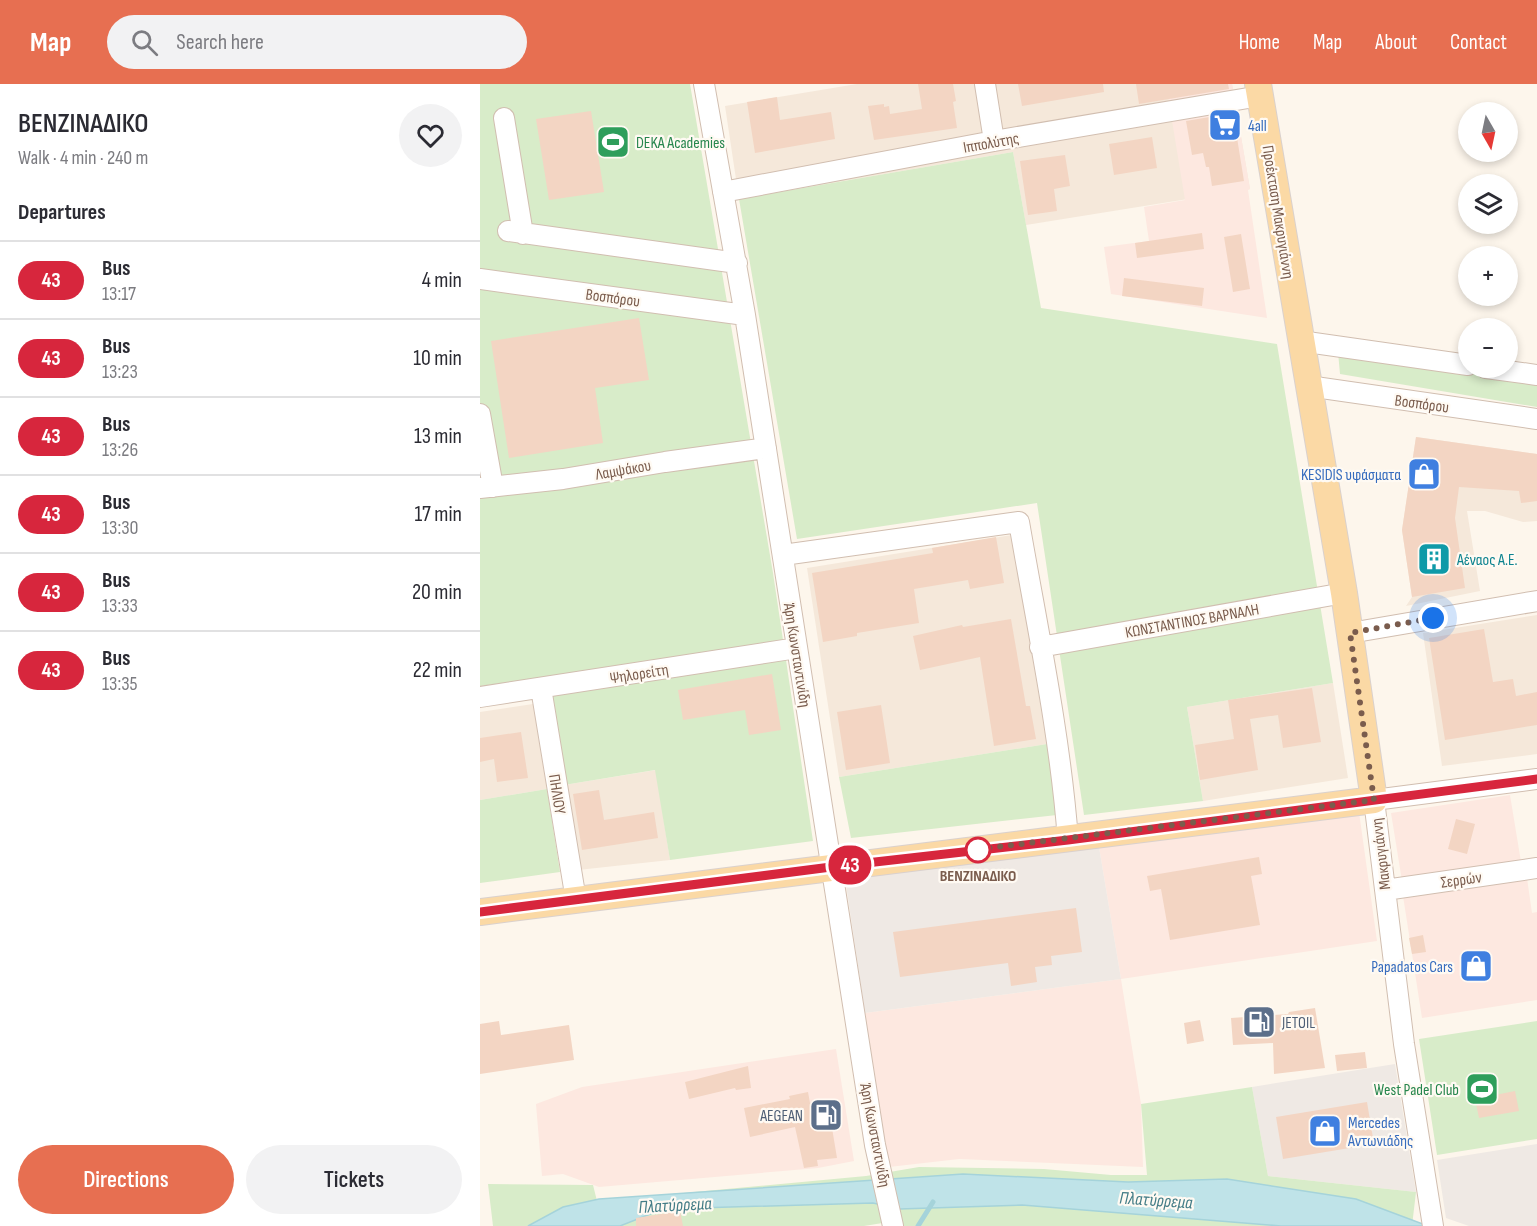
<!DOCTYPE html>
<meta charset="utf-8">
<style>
body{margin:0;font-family:"Sofia Sans Condensed",sans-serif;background:#f2f2f3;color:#2b2b33;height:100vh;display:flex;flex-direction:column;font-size:22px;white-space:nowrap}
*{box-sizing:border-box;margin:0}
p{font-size:20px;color:#7c7c81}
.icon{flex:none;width:33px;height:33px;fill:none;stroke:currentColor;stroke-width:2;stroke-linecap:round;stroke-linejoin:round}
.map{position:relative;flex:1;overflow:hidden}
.sheet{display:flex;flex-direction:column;background:#fff;width:480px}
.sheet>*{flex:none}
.badge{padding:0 12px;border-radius:20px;font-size:21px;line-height:39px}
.needle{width:39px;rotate:171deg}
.tools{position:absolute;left:978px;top:18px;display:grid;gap:12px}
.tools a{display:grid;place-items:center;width:60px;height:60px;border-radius:50%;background:#fff;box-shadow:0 3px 9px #0003;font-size:30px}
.you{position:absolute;width:30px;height:30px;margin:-15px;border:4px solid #fff;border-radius:50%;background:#1a73e8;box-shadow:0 0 0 9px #1a73e833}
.map>.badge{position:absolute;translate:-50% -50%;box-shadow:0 0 0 3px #fff}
h2{padding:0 18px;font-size:22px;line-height:54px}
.round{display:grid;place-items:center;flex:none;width:63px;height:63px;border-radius:32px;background:#f2f2f3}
.head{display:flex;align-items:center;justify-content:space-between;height:102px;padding:0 18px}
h1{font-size:28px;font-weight:600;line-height:45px}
.button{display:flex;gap:12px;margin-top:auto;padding:12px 18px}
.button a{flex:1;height:69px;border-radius:36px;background:#e76f51;color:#fff;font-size:24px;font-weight:600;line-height:69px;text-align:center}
.button a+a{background:#f2f2f3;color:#2b2b33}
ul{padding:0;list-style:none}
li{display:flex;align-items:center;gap:18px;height:78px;padding:0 18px;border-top:2px solid #e1e1e2}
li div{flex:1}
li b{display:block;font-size:22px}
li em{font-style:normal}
li .badge{min-width:66px;font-weight:700;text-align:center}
header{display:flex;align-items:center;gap:36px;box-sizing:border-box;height:84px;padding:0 30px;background:#e76f51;color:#fff}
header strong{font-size:28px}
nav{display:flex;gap:33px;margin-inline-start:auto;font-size:21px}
.search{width:420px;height:54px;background:#f2f2f3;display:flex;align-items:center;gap:15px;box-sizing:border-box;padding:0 21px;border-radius:33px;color:#7c7c81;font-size:22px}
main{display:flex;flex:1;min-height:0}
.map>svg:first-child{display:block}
</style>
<header>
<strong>Map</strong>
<div class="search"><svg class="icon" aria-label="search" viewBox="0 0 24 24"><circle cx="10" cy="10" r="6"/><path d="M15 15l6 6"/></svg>Search here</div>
<nav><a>Home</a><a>Map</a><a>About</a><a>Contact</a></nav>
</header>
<main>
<section class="sheet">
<div class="head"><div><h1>ΒΕΝΖΙΝΑΔΙΚΟ</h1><p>Walk · 4 min · 240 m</p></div><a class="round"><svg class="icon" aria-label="heart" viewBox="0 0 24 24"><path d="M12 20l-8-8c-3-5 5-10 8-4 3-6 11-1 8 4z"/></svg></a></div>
<h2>Departures</h2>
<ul>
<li><span class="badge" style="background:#d7263d;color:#fff">43</span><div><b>Bus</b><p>13:17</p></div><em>4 min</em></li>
<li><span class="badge" style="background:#d7263d;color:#fff">43</span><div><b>Bus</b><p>13:23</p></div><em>10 min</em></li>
<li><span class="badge" style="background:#d7263d;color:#fff">43</span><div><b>Bus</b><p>13:26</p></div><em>13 min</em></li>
<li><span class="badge" style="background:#d7263d;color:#fff">43</span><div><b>Bus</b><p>13:30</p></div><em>17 min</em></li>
<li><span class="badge" style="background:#d7263d;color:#fff">43</span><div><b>Bus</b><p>13:33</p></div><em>20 min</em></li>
<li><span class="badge" style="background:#d7263d;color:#fff">43</span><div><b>Bus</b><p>13:35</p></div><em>22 min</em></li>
</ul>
<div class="button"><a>Directions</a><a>Tickets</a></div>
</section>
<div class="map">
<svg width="1057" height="1142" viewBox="0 0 1057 1142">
<rect width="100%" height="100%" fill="#fdf6ec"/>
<path fill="#f5e8da" d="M 377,0 L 752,0 L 770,105 L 546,141 L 533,68 L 259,115 L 245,22 Z
M 936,353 L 1057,370 L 1057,437 L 1043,438 L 1005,427 L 987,427 L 1000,507 L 926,522 L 932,513 L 922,446 Z
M 532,451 L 567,660 L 359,693 L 327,484 Z
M 1057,531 L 1057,670 L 962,682 L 943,549 Z
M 853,599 L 868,694 L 723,717 L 707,623 Z
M 53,620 L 67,705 L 0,716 L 0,628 Z
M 176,686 L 190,776 L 98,786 L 84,701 Z"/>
<path fill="#fde8e0" d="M 686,0 L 752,0 L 770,105 L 768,106 L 787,234 L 631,210 L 624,163 L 669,157 L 664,123 L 705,116 Z
M 1030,711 L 1041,778 L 922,797 L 911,729 Z
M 879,728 L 897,857 L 641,895 L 661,1020 L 663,1083 L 479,1075 L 409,1083 L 385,929 L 641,895 L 619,763 Z
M 1047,794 L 1052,829 L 1057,828 L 1057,916 L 942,934 L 923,812 Z
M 356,965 L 374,1077 L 338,1084 L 119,1103 L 83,1090 L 62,1092 L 56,1020 L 102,1003 Z"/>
<path fill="#efe9e4" d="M 619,763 L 641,895 L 385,929 L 365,794 Z
M 915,980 L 936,1108 L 788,1092 L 772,1003 Z
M 1057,1060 L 1057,1142 L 989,1142 L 966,1134 L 957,1076 Z"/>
<path fill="#d8ecc9" d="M 0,0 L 210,0 L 293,489 L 333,757 L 190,776 L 175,686 L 84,701 L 66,593 L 0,602 Z
M 533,68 L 561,224 L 797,260 L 853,599 L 707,623 L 723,717 L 604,731 L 557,419 L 317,455 L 259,115 Z
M 858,268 L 1057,298 L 1057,323 L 860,290 Z
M 567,660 L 577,731 L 371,754 L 359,693 Z
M 67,705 L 80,788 L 0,799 L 0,716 Z
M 1057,937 L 1057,1055 L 957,1071 L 939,955 Z
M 772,1003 L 788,1092 L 936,1108 L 932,1142 L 416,1142 L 415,1137 L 384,1142 L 13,1142 L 8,1100 L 113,1101 L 117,1117 L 386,1092 L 439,1083 L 564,1085 L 631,1091 L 667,1091 L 661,1020 Z"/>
<path fill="#bfe3e8" stroke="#a5d3da" stroke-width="1.5" d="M 483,1090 L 648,1098 L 747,1095 L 876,1115 L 948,1142 L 801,1142 L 542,1121 L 419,1125 L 393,1119 L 183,1125 L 140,1142 L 48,1142 L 83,1123 L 119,1115 Z"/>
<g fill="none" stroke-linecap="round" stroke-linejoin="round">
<path stroke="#a5d3da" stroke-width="5" d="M 438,1142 L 453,1118"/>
</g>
<path fill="#f3d5c3" d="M 438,0 L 473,0 L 476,17 L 473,18 L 477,44 L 394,56 L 388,22 L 404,20 L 404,23 L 409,22 L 410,30 L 442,25 Z
M 538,0 L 623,0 L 624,8 L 542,22 Z
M 656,0 L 748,0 L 749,5 L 659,20 Z
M 297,13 L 300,36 L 351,28 L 355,55 L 275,69 L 267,18 Z
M 111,27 L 124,108 L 69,116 L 56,35 Z
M 753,29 L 764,97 L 732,102 L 729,83 L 726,83 L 723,69 L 712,71 L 706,37 Z
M 672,53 L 677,84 L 634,91 L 629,60 Z
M 585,71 L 590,102 L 574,105 L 577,127 L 548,131 L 540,77 Z
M 722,149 L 724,165 L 657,174 L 655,159 Z
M 761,150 L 770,205 L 753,208 L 744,153 Z
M 644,194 L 724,204 L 722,222 L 642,212 Z
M 159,234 L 169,296 L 115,304 L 123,359 L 29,374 L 11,257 Z
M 936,353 L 1057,370 L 1057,417 L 1041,419 L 1039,407 L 979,403 L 975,434 L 985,504 L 932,513 L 922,446 Z
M 516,453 L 524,499 L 490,505 L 488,496 L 434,505 L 439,539 L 377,549 L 377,552 L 343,558 L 332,489 L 453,469 L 452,464 Z
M 531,535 L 546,622 L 550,622 L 556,655 L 514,662 L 500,573 L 440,586 L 433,552 L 482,541 L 483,543 Z
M 1004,545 L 1013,598 L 1033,595 L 1036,612 L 1057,608 L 1057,641 L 965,656 L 949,554 Z
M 292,590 L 301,646 L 269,651 L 265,626 L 203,636 L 198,606 Z
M 832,604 L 841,658 L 803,664 L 798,631 L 770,635 L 778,686 L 720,696 L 715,661 L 754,655 L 748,616 Z
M 401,621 L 410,679 L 366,686 L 357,628 Z
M 41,648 L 48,694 L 17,698 L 14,675 L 0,678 L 0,654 Z
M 119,706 L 124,736 L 174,728 L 178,754 L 102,766 L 93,710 Z
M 976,735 L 995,740 L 987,770 L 968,765 Z
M 779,773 L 782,790 L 771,792 L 780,841 L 690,856 L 681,805 L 670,807 L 667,792 Z
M 596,824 L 602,868 L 571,872 L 572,881 L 555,883 L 557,898 L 531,902 L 528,879 L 420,893 L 413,848 Z
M 943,851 L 946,868 L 932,870 L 929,854 Z
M 835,924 L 845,984 L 794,990 L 793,959 L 753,961 L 751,934 L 808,930 L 809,928 Z
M 720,936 L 724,957 L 707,960 L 704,939 Z
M 19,937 L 21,951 L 89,941 L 94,976 L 0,990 L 0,940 Z
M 885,968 L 887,984 L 857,987 L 855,971 Z
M 268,982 L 271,1004 L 256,1006 L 255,1004 L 209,1015 L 205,998 Z
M 1035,1007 L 1039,1027 L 999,1034 L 995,1015 Z
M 328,1008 L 330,1019 L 355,1015 L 360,1042 L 352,1044 L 357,1074 L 337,1076 L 338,1082 L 324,1084 L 315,1043 L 270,1053 L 264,1024 L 310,1015 L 309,1012 Z
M 887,1018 L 894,1060 L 803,1075 L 796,1033 Z
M 200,1127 L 203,1142 L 156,1142 L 156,1134 Z"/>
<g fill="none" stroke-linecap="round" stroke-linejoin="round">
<g stroke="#d1beb0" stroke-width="22">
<path id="minor" d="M 224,0 L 265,231 L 395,1061 L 413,1142
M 505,0 L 514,57
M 24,34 L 43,150
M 243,108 L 514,57 L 780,12
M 28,147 L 257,179
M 0,195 L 265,231
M 820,257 L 988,281
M 1006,284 L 1057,291
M 828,302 L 1057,335
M 0,330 L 13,403
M 0,404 L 83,395 L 185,378 L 286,364
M 303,471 L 539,438 C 557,543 580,649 588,756
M 870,549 L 1057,517
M 560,563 L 864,509
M 61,604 L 96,816
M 0,613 L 317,564
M 905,806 L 1057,784
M 953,1142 L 924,960 L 894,716 L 1057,695"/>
</g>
<g stroke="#dad1cd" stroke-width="28">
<path id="major" d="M 0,828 C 298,791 596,754 894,716 L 864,509 L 778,0"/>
</g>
<use href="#minor" stroke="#fff" stroke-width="20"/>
<use href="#major" stroke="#fbd9a5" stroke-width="26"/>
</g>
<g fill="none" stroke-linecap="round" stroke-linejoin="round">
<g stroke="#fff" stroke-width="14">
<path id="line" d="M 0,828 L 351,783 L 588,756 L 1057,695"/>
</g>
<use href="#line" stroke="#d7263d" stroke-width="9"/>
<path stroke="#7a5c4d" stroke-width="6" stroke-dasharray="0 10.8" d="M 498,766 L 493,766 L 894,716 L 870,549 L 953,534"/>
</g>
<defs>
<g id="supermarket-square" transform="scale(1.725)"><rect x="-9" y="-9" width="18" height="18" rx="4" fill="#3f7fe0" stroke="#fffaf3"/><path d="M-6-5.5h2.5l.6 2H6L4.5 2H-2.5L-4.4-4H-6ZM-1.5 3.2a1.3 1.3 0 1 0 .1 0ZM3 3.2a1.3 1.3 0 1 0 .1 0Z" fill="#fff"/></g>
<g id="stadium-square" transform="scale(1.725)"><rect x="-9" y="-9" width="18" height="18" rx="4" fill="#2e9e5b" stroke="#fffaf3"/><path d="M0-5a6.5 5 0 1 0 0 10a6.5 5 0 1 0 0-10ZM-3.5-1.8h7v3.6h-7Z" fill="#fff"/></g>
<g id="shop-square" transform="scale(1.725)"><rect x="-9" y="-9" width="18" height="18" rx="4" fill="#3f7fe0" stroke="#fffaf3"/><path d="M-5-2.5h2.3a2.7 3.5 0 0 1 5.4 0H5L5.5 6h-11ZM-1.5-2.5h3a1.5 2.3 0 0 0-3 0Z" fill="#fff"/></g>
<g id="building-square" transform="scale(1.725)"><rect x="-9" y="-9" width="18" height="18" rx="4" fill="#0f9aa8" stroke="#fffaf3"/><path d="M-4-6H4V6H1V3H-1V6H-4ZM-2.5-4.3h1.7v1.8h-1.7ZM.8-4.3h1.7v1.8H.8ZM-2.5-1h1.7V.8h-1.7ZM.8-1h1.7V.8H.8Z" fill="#fff"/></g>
<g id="fuel-square" transform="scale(1.725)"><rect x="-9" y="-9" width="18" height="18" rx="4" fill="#5c6f8a" stroke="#fffaf3"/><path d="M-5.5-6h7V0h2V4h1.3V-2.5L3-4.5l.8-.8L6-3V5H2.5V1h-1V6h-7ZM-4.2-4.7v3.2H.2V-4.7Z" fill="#fff"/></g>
</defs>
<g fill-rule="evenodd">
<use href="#supermarket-square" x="745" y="41"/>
<use href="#stadium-square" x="133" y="58"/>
<use href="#shop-square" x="944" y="390"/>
<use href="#building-square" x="954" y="475"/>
<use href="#shop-square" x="996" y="882"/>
<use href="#fuel-square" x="779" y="938"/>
<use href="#stadium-square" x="1002" y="1005"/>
<use href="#fuel-square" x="346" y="1031"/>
<use href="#shop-square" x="845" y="1047"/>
</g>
<circle fill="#fff" stroke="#d7263d" stroke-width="3" cx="498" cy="766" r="12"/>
<g text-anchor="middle" stroke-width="4.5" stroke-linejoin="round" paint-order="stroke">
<g font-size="16" fill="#366cbe" stroke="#fffaf3" text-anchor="start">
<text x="768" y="47">4all</text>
<text x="921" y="396" text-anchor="end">KESIDIS υφάσματα</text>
<text x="973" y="888" text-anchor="end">Papadatos Cars</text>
<text x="868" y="1044">Mercedes<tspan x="868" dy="18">Αντωνιάδης</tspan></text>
</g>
<g font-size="16" fill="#27864d" stroke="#fffaf3" text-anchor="start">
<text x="156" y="64">DEKA Academies</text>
<text x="979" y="1011" text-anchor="end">West Padel Club</text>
</g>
<g font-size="16" fill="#7a5c4d" stroke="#fffaf3">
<text transform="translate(511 58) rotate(-10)" y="6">Ιππολύτης</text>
<text transform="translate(799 128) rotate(81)" y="6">Προέκταση Μακρυγιάννη</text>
<text transform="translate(133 213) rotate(8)" y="6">Βοσπόρου</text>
<text transform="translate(942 319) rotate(8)" y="6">Βοσπόρου</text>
<text transform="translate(143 385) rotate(-10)" y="6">Λαμψάκου</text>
<text transform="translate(712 536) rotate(-10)" y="6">ΚΩΝΣΤΑΝΤΙΝΟΣ ΒΑΡΝΑΛΗ</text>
<text transform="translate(318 571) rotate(81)" y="6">Άρη Κωνσταντινίδη</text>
<text transform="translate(159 589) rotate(-9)" y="6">Ψηλορείτη</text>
<text transform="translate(78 710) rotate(81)" y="6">ΠΗΛΙΟΥ</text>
<text transform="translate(900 770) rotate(-97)" y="6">Μακρυγιάννη</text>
<text transform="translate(981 795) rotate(-8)" y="6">Σερρών</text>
<text transform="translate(396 1051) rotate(79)" y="6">Άρη Κωνσταντινίδη</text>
</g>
<g font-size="16" fill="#0d838f" stroke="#fffaf3" text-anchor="start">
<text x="977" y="481">Αέναος Α.Ε.</text>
</g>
<g font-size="16" font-weight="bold" fill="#7a5c4d" stroke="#fffaf3">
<text x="498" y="797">ΒΕΝΖΙΝΑΔΙΚΟ</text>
</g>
<g font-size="16" fill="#4e5e75" stroke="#fffaf3" text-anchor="start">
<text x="802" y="944">JETOIL</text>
<text x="323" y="1037" text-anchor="end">AEGEAN</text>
</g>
<g font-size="18" font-style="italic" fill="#437c86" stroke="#fffaf3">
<text transform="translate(676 1116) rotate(4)" y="6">Πλατύρρεμα</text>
<text transform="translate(195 1121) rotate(-3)" y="6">Πλατύρρεμα</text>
</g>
</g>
</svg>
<div class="tools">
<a><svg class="needle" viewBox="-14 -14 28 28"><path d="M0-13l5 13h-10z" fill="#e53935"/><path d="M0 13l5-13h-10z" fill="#7c7c81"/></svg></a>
<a><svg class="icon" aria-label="layers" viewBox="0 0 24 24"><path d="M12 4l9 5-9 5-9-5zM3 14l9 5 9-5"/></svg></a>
<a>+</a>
<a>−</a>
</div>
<div class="you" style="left:953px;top:534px"></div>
<b class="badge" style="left:370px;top:781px;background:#d7263d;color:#fff">43</b>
</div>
</main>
